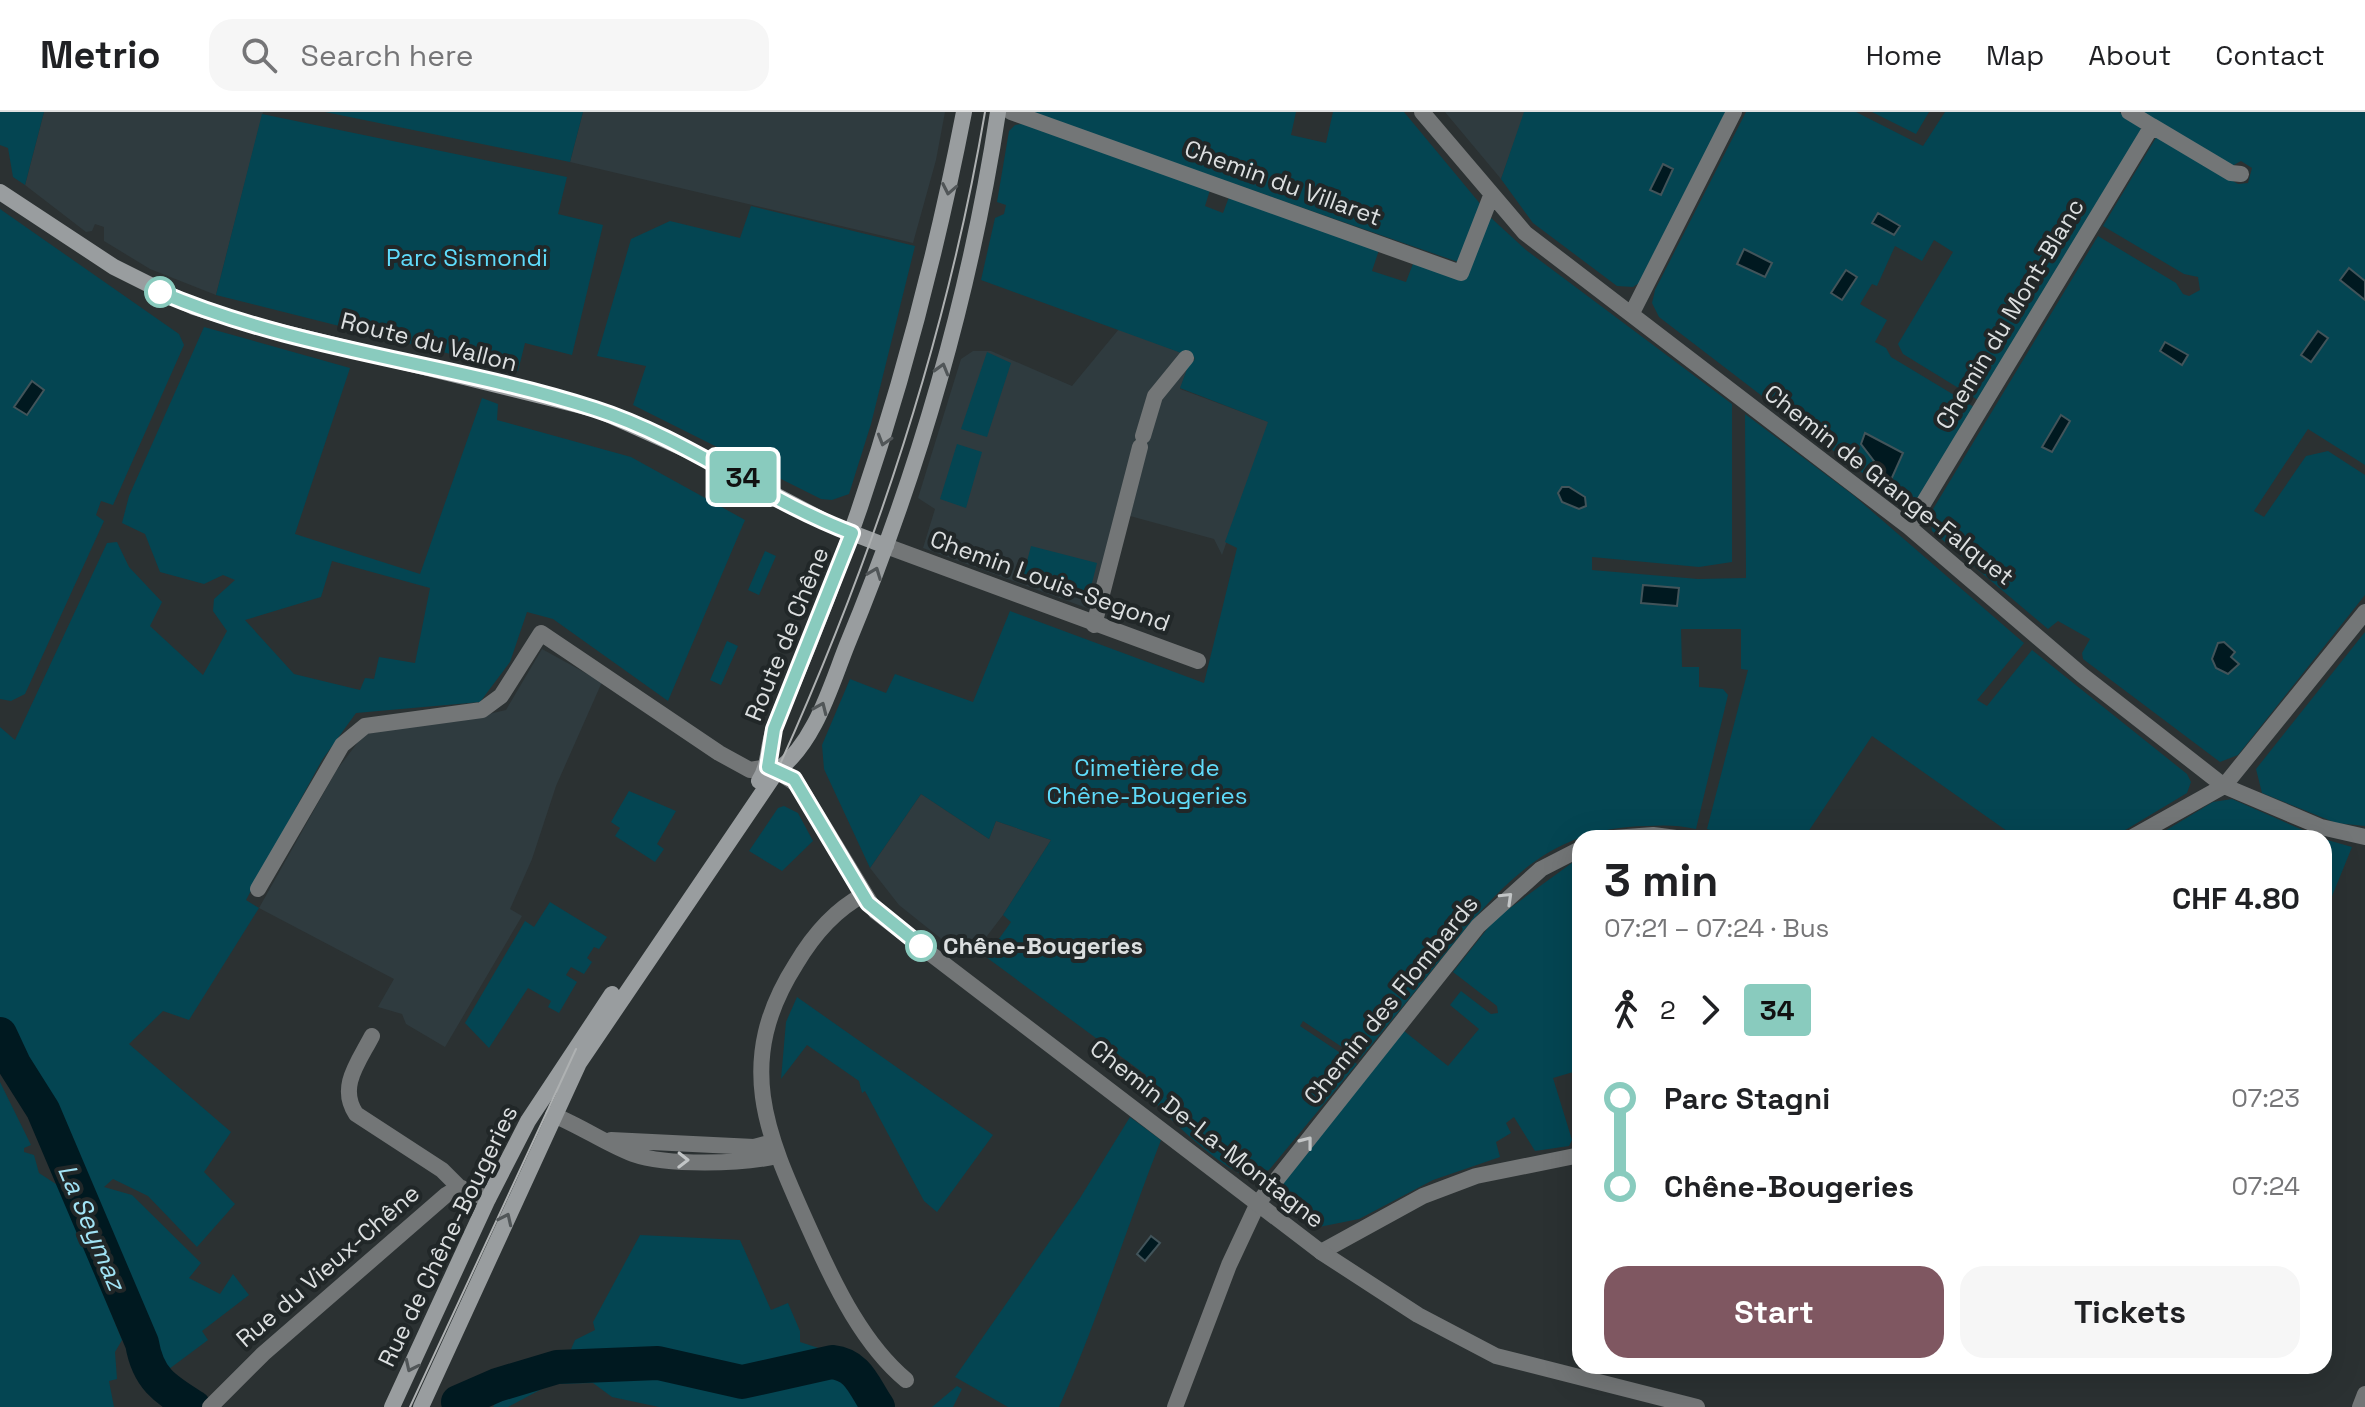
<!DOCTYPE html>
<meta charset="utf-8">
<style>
body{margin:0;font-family:"Space Grotesk",sans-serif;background:#f6f6f6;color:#202124;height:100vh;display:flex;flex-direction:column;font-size:30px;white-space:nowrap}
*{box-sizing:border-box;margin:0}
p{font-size:26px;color:#757577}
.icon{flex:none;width:44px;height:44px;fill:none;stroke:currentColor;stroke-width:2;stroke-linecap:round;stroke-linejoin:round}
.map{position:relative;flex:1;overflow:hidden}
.panel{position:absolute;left:1572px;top:718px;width:760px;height:544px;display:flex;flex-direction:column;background:#fff;border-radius:24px;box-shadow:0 8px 32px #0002}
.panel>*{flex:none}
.badge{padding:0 16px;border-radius:6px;font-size:28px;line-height:52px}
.map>.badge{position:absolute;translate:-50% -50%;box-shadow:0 0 0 4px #fff}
.legs{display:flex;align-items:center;gap:12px;height:88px;padding:0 32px;font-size:26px}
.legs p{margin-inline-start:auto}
.overview{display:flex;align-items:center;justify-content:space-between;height:136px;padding:0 32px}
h1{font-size:44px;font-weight:600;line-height:60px}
.button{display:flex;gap:16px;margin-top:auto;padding:16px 32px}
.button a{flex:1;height:92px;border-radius:24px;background:#7f5761;color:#fff;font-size:32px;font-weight:600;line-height:92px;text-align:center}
.button a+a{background:#f6f6f6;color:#202124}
ul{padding:0 32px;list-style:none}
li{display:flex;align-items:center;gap:28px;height:88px;font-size:30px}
li i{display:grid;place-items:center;width:12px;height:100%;margin:0 10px;background:currentColor}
li i::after{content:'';width:20px;height:20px;margin:-10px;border:6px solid;border-radius:50%;background:#fff}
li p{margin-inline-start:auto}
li:first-child i{background:linear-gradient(#0000 50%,currentColor 0)}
li:last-child i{background:linear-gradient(currentColor 50%,#0000 0)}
header{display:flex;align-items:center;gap:48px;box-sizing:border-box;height:112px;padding:0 40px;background:#fff;border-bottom:2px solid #e0e0e0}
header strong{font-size:38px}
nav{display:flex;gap:44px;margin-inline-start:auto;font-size:28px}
.search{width:560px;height:72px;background:#f6f6f6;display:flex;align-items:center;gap:20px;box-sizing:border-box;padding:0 28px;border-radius:24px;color:#757577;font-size:30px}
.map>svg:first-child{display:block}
</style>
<header>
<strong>Metrio</strong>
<div class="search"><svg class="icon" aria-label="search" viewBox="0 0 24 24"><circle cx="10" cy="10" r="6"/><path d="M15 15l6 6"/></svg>Search here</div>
<nav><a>Home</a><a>Map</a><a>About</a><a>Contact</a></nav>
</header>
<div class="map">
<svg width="2365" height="1295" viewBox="0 0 2365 1295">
<rect width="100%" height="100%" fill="#2b3132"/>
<path fill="#2f3b3f" d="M 44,0 L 263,0 L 216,183 L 150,157 L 104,129 L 104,115 L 95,112 L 92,119 L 86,120 L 25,73 Z
M 583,0 L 945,0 L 936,48 L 913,131 L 570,50 Z
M 1445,0 L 1525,0 L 1501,67 Z
M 1119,217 L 1195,246 L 1190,250 L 1180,277 L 1269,310 L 1222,443 L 1214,427 L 1130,404 L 1103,502 L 923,436 L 935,397 L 918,386 L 961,247 L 973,239 L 991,239 L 1072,274 Z
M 542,537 L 602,570 L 556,674 L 532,747 L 510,797 L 522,804 L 445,935 L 406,912 L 402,902 L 378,895 L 394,867 L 259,796 L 336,659 L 368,617 L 459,609 L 506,598 Z
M 921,682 L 989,727 L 996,709 L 1051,728 L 1003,803 L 971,845 L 964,845 L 899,793 L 870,756 Z"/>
<path fill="#044552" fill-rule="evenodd" d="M 0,0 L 44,0 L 25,73 L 13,65 L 8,36 L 0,33 Z
M 325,0 L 583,0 L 570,50 Z
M 1028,0 L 1296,0 L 1291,23 L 1326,31 L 1333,0 L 1404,0 L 1482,94 L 1461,151 Z
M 1524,0 L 1726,0 L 1639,171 L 1633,175 L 1617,174 L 1533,111 L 1501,67 Z
M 1746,0 L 1856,0 L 1923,34 L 1945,0 L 2119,0 L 2139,12 L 2141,18 L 1978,288 L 1903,242 L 1898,232 L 1953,140 L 1934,128 L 1922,149 L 1895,134 L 1877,174 L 1872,172 L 1860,192 L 1887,208 L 1875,230 L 1886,236 L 1891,245 L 1974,295 L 1916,391 L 1903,392 L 1659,205 L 1652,191 L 1655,178 Z
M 1872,0 L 1929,0 L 1916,22 Z
M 2142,0 L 2365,0 L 2365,353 L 2308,317 L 2254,399 L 2264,405 L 2306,344 L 2328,339 L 2365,363 L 2365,483 L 2238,643 L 2220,650 L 2083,547 L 2082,541 L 2090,527 L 2058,509 L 2048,517 L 1932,419 L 1930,402 L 2098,124 L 2176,171 L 2183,182 L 2189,184 L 2200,178 L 2198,165 L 2184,162 L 2103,114 L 2157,24 L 2238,72 L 2248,71 L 2252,56 L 2241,49 L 2232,54 Z
M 262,2 L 567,65 L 558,102 L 603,113 L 572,243 L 525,231 L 518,259 L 216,183 Z
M 1022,12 L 1210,78 L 1205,94 L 1223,101 L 1229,85 L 1379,138 L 1372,159 L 1406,170 L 1414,149 L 1465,167 L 1489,104 L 1526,138 L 1732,292 L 1732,450 L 1699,455 L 1592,445 L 1592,458 L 1698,467 L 1746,466 L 1745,302 L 1853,383 L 2024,531 L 1977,588 L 1987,594 L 2032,538 L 2187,662 L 2191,670 L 2187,681 L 2112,726 L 2017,726 L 1872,624 L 1804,726 L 1734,726 L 1707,717 L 1748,558 L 1741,557 L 1741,517 L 1681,517 L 1682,555 L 1699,555 L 1699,575 L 1723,577 L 1728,583 L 1696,717 C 1679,713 1664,713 1647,714 C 1548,715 1498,776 1441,847 C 1414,881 1387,914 1360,947 L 1303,909 L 1300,914 L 1357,952 L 1269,1058 C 1259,1063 1249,1065 1239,1061 C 1211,1047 1159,999 1141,973 L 1146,963 L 986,845 L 1011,810 L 1003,803 L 1051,728 L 996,709 L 989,727 L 921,682 L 870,756 L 824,657 L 822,633 L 850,567 L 886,581 L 895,562 L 973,590 L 1010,499 L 1204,571 L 1237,436 L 1225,430 L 1268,310 L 1180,276 L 1190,249 L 1193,250 L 1195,246 L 981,168 L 995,106 L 1004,102 L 1006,93 L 997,90 L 1009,19 L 1015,13 Z
M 751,94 L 915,134 L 871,312 L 849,382 L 832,388 L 821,387 L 633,293 L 646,254 L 597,244 L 631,127 L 670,109 L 740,126 Z
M 0,97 L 179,222 L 184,233 L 113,393 L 101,389 L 96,403 L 104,409 L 25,582 L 11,589 L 0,587 Z
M 204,215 L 350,256 L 295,422 L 420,462 L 482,286 L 498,292 L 497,308 L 631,345 L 745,408 L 668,589 L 553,507 L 527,500 L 510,550 L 480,590 L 356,601 L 322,648 L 246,788 L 259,796 L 189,908 L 163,899 L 129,932 L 231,1020 L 204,1060 L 235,1092 L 197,1135 L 148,1084 L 113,1067 L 104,1075 L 132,1083 L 201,1151 L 189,1166 L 220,1182 L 233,1162 L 249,1183 L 202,1219 L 208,1228 L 165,1260 L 152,1238 L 60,1007 L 0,912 L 0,615 L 15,628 L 107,431 L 117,430 L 129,455 L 162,490 L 150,514 L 203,563 L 227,519 L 213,499 L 214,487 L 235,468 L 223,463 L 204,472 L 160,460 L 145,422 L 122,411 L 129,384 ZM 332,449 L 430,476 L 415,551 L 379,545 L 374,567 L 365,566 L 360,578 L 294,562 L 245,508 L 321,485 Z
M 987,240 L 1011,251 L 987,325 L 961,317 Z
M 957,332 L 982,340 L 966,396 L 940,387 Z
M 1031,434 L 1097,451 L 1088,487 L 1022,469 Z
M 765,439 L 776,444 L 759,483 L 748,478 Z
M 2365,520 L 2365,714 L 2336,711 L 2262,681 L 2256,657 Z
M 727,529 L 738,534 L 721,573 L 710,568 Z
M 629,679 L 676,699 L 657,732 L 664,737 L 655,750 L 615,724 L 620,716 L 611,710 Z
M 2232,687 L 2321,726 L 2153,726 L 2213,690 Z
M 784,694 L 798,701 L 813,729 L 782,759 L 749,739 L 778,696 Z
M 2324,727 L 2352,735 L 2324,804 Z
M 1580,745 L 1580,958 L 1553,966 L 1572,1028 L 1569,1034 L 1535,1039 L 1514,1005 L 1506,1011 L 1511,1021 L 1496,1030 L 1500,1045 L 1433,1068 L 1359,1107 L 1319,1115 C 1299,1108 1279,1095 1282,1072 L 1404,919 L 1448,954 L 1479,917 L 1450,893 L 1461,879 L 1491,902 L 1498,901 L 1497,894 L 1453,860 L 1495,807 Z
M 550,790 L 607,825 L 599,837 L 594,835 L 587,846 L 592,850 L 584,862 L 571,855 L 566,863 L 577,870 L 559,901 L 548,895 L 551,889 L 528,876 L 489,936 L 465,911 L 525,809 L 534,815 Z
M 797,885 L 993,1023 L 937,1100 L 924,1089 L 865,979 L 862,981 L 859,969 L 807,933 L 781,967 L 786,910 Z
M 0,970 L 31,1033 L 24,1036 L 24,1040 L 34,1043 L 39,1061 L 59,1074 L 122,1228 L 115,1240 L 117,1267 L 109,1269 L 114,1295 L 0,1295 Z
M 1130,1005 L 1161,1028 C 1126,1117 1098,1208 1059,1295 L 1008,1295 L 955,1265 L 1080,1086 Z
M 640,1123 L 740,1128 L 771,1198 L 788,1191 L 800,1219 L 800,1230 L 846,1245 L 889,1295 L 659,1295 L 612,1285 L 593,1271 L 551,1272 L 508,1295 L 493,1295 L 500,1282 L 563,1256 L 575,1228 L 595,1218 L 593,1210 Z
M 957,1274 L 962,1277 L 953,1295 L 932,1295 Z"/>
<path fill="#001920" stroke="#42545a" stroke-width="2" d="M 1663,52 L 1673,57 L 1661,83 L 1650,78 Z
M 1878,101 L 1900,114 L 1894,123 L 1872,111 Z
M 1744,137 L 1772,151 L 1765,165 L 1737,152 Z
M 2349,156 L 2365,169 L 2365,188 L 2340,168 Z
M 1846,158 L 1857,165 L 1842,188 L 1831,181 Z
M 2318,219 L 2328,226 L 2311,250 L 2301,243 Z
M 2165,230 L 2188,243 L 2182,253 L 2160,239 Z
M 32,269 L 44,278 L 27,303 L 14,295 Z
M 2061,303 L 2070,309 L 2052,340 L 2042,335 Z
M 1865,321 L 1903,341 L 1890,370 L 1861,332 Z
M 1562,375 L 1569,375 L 1585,385 L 1586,394 L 1579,397 L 1562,390 L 1558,381 Z
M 1643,473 L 1679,476 L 1677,494 L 1641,491 Z
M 2224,530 L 2235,540 L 2231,545 L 2239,552 L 2228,562 L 2216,556 L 2212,547 L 2218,531 Z
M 1151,1124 L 1160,1131 L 1145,1149 L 1137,1142 Z"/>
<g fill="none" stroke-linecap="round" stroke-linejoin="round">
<path stroke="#001920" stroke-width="34" d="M 0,922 L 14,952 L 43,998 L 142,1231 C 148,1267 165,1277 194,1295
M 458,1290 L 497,1273 L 557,1255 L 658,1251 L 742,1270 L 832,1250 C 859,1253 864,1275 878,1295"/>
<path stroke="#737677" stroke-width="16" d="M 1143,324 L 1155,284 L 1186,246
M 1094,513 L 1140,335"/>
<path stroke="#737677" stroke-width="16" d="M 1011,0 L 1461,161 L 1491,84
M 1422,0 L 1525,121 L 1909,415 L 2082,563 L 2224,674 L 2321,715 L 2365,725
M 2152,14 L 2231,61 L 2241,62
M 1632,201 L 1734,0
M 1909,415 L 2152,14 L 2129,0
M 886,434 L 1198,549
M 1614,726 L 1653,723 L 1676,726
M 2131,726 L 2224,674 L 2365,500
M 258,777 L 342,633 L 365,614 L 482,598 L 501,584 L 541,521 L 719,641 L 750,658 L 768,655
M 863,783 C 835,798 812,825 796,852 C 731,954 769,1027 814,1127 C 836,1176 864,1233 906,1268
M 372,924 C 358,951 338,975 356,1002 L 442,1058 L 459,1075
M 553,1003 C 581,1014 606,1032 633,1042 C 667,1054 742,1052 777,1044
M 611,1028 L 754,1035 L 773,1030
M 1321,1140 L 1423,1084 L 1476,1064 L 1580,1043
M 210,1295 L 263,1242 L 446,1083 L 459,1075 L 488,1087
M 1175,1295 L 1229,1153 L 1258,1091 L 1478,814 L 1541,757 L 1580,737
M 2360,1295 L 2365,1282"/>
<path stroke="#737677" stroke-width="16" d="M 777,659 L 799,674 L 876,800 L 1321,1140 L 1418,1203 L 1496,1244 L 1697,1295"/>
<path stroke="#999d9f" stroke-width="16" d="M 0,80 L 114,155 L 194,195 L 261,215 L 598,298 L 707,347 L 834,414 L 886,434
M 759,669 C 769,653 767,641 772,623 C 776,608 783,593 790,578 C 870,391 925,200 964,0
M 392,1295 L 488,1087 L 528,1009 L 612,882
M 421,1295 L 579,951 L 777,659 C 815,630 830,576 847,533 C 918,362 970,183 998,0"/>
<path stroke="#aeb1b2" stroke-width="2" d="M 777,659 C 873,447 946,229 985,0
M 410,1295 L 576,937"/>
</g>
<defs><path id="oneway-chevron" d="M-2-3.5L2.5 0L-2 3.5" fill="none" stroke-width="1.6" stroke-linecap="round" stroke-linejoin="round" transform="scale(2)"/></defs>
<g stroke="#515658">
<use href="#oneway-chevron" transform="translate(949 77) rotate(101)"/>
<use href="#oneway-chevron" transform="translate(942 257) rotate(-74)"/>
<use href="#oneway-chevron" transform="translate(884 328) rotate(107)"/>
<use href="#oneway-chevron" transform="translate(875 461) rotate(-69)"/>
<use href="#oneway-chevron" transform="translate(821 596) rotate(-66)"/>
<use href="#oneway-chevron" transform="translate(506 1107) rotate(-65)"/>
<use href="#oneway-chevron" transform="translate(411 1254) rotate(115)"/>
</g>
<g stroke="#c2c5c6">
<use href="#oneway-chevron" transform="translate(1507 786) rotate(-44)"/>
<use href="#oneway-chevron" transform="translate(1307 1030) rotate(-52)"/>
<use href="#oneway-chevron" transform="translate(683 1048) rotate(1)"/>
</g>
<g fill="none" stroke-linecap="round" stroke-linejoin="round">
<g stroke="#fff" stroke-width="18">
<path id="line-1" d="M 160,180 C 298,239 452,251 595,297 C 686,326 764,388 852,421 L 774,617 L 768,655 L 794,667 L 868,791 L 921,834"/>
</g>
<use href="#line-1" stroke="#89cbbe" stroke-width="12"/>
</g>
<g fill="#fff" stroke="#89cbbe" stroke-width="4">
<circle cx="160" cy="180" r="14"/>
<circle cx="921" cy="834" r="14"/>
</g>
<g text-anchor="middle" stroke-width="8" stroke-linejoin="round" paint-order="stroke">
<g font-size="24" fill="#dcdfe0" stroke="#212728">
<text transform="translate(1283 71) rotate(20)" y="8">Chemin du Villaret</text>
<text transform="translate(2010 202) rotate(-59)" y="8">Chemin du Mont-Blanc</text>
<text transform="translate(429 230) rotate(14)" y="8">Route du Vallon</text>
<text transform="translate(1889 373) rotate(38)" y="8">Chemin de Grange-Falquet</text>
<text transform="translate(1050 469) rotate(20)" y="8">Chemin Louis-Segond</text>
<text transform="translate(787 522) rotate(-68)" y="8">Route de Chêne</text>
<text transform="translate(1391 888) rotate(-51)" y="8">Chemin des Flombards</text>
<text transform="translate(1207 1022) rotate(38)" y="8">Chemin De-La-Montagne</text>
<text transform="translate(448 1124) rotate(-64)" y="8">Rue de Chêne-Bougeries</text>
<text transform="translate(328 1154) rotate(-41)" y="8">Rue du Vieux-Chêne</text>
</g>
<g font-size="24" fill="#5fdcfb" stroke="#212728">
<text x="467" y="154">Parc Sismondi</text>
<text x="1147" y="664">Cimetière de<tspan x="1147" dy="28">Chêne-Bougeries</tspan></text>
</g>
<g font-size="24" font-weight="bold" fill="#dcdfe0" stroke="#212728" text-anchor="start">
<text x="943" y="842">Chêne-Bougeries</text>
</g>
<g font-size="26" font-style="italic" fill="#a1e3f5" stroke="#212728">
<text transform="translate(92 1115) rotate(67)" y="9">La Seymaz</text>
</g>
</g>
</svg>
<b class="badge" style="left:743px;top:365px;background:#89cbbe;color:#111">34</b>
<section class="panel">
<div class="overview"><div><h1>3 min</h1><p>07:21 – 07:24 · Bus</p></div><b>CHF 4.80</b></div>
<div class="legs"><svg class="icon" aria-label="walk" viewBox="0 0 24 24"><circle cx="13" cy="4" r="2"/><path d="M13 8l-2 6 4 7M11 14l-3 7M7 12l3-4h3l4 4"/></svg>2<svg class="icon" aria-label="forward" viewBox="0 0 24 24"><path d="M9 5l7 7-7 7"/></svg><b class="badge" style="background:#89cbbe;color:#111">34</b></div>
<ul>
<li><i style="color:#89cbbe"></i><b>Parc Stagni</b><p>07:23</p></li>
<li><i style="color:#89cbbe"></i><b>Chêne-Bougeries</b><p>07:24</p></li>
</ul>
<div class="button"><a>Start</a><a>Tickets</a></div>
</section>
</div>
